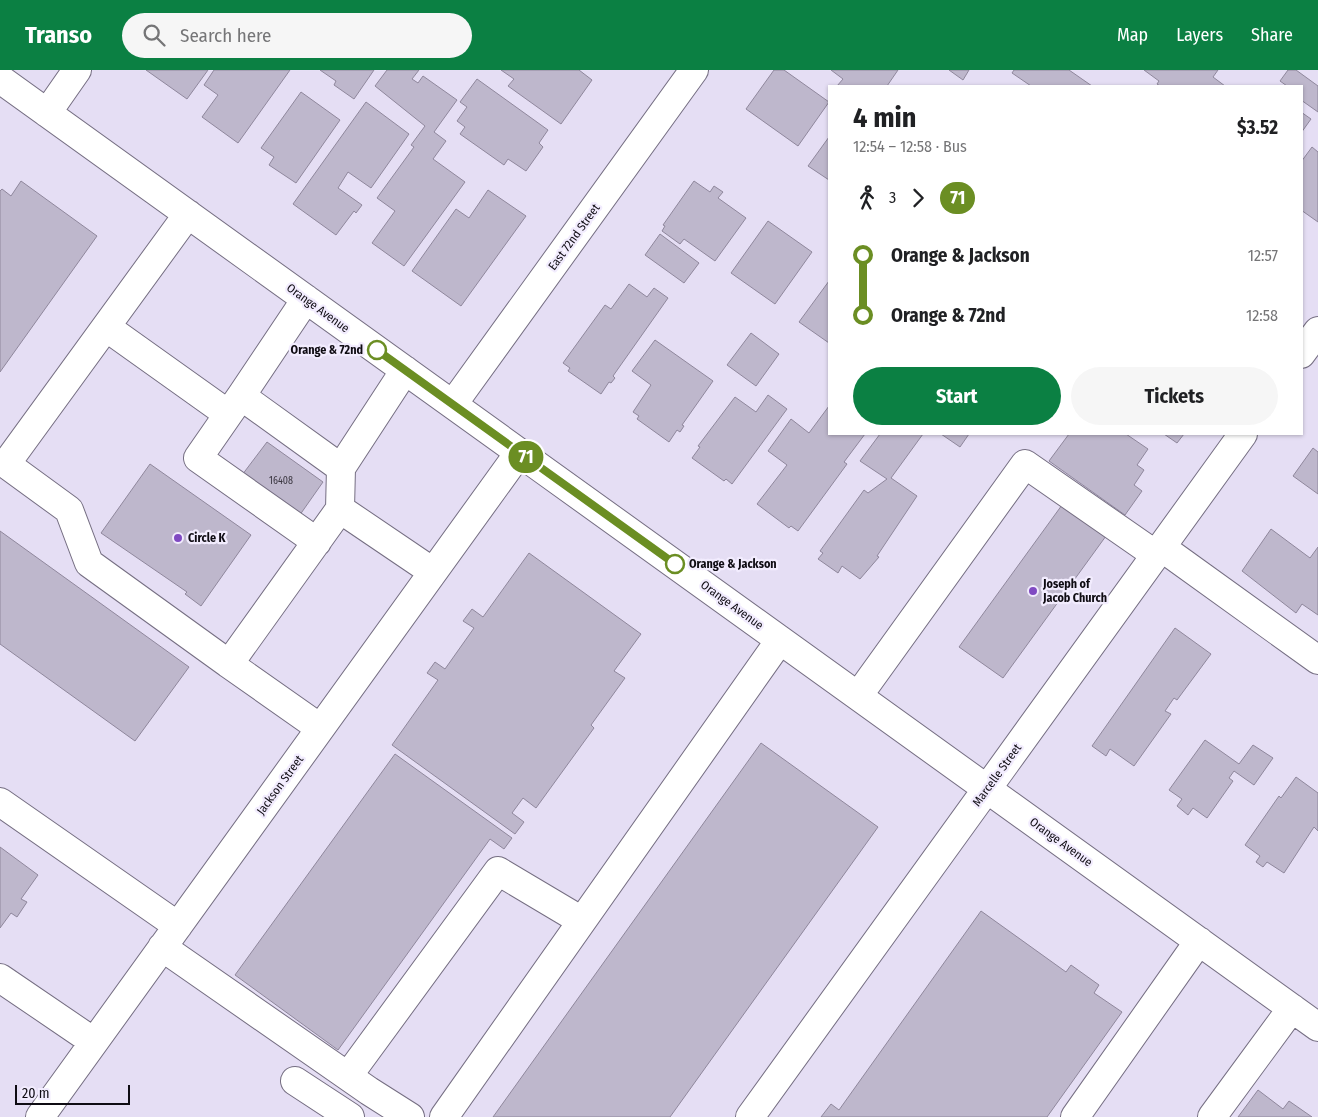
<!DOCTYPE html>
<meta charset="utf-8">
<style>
body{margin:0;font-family:"Fira Sans Condensed",sans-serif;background:#f6f6f6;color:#202124;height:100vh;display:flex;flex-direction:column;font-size:19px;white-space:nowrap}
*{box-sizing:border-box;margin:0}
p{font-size:16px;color:#757577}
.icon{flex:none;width:28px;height:28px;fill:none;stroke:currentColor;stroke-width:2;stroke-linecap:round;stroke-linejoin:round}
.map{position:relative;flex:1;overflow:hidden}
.panel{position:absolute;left:828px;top:15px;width:475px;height:350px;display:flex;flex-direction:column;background:#fff;border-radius:0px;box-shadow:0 1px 4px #0004}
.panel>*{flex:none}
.badge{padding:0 10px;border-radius:16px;font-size:18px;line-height:32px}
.scale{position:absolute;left:15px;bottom:12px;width:115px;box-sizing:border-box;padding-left:5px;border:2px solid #0f0c13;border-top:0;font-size:14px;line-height:18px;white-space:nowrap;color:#0f0c13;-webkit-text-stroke:4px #f2ecfe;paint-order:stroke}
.map>.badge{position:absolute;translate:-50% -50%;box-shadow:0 0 0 2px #fff}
.legs{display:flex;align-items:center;gap:8px;height:55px;padding:0 25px;font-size:16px}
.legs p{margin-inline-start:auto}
.headline{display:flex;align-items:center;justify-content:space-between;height:85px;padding:0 25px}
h1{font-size:28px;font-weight:700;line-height:38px}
.primary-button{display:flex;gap:10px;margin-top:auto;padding:10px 25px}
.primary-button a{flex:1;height:58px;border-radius:30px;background:#0b8043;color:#fff;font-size:20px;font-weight:700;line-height:58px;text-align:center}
.primary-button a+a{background:#f6f6f6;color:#202124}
ul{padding:0 25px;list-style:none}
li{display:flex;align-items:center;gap:18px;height:60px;font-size:19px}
li i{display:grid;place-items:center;width:8px;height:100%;margin:0 6px;background:currentColor}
li i::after{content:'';width:12px;height:12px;margin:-6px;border:4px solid;border-radius:50%;background:#fff}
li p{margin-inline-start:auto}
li:first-child i{background:linear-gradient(#0000 50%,currentColor 0)}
li:last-child i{background:linear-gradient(currentColor 50%,#0000 0)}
header{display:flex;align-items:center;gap:30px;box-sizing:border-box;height:70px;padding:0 25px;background:#0b8043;color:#fff}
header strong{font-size:24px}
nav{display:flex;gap:28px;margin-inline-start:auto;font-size:18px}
.search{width:350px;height:45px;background:#f6f6f6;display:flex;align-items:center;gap:12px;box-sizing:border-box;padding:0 18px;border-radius:28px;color:#757577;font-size:19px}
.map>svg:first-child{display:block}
</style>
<header>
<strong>Transo</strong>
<div class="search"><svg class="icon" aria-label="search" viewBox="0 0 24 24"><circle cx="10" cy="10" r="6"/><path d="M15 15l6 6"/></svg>Search here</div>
<nav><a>Map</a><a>Layers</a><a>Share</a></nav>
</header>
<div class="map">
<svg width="1318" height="1047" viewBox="0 0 1318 1047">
<rect width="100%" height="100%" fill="#e5def4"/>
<path fill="#beb7cc" stroke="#8f879c" d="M 146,0 L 208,0 L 187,29 Z
M 214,0 L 290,0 L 238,73 L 202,47 L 218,25 L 204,15 Z
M 320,0 L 374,0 L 354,29 L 334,15 L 336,11 Z
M 387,0 L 419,0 L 412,9 L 418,13 L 423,6 L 457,30 L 434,62 L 446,71 L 433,89 L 465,112 L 404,196 L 372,173 L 395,141 L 377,128 L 414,77 L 411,75 L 425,56 L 375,16 Z
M 501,0 L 579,0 L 592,10 L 561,54 L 508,16 L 514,9 Z
M 774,0 L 784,0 L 829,32 L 798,76 L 746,39 Z
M 831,0 L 898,0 L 887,16 L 837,16 L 843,9 Z
M 949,0 L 969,0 L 963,10 Z
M 1014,0 L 1069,0 L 1092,16 L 1031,16 L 1012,3 Z
M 1144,0 L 1218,0 L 1213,7 L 1225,16 L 1160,16 L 1157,14 L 1159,11 Z
M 1288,0 L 1296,0 L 1318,16 L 1318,42 L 1301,30 L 1301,16 L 1287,16 L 1280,11 Z
M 477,9 L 548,60 L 539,73 L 543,77 L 526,101 L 508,89 L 504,95 L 460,64 L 465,57 L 457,51 L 467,37 L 460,32 Z
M 301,22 L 340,50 L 296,113 L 269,95 L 274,87 L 261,78 Z
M 366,32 L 409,64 L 371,118 L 348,102 L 338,118 L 362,135 L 356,143 L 354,141 L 336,165 L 293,134 Z
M 1301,42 L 1311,49 L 1301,63 Z
M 829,67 L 829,110 L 808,96 Z
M 1312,77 L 1318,82 L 1318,152 L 1301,140 L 1301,92 Z
M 21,111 L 97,166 L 0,302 L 0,121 L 2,119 L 11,126 Z
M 694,111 L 710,122 L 714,116 L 723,122 L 718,128 L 746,148 L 715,191 L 684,169 L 680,174 L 662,161 L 665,156 L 663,155 Z
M 488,120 L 526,146 L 461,236 L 412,201 L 456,139 L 469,148 Z
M 768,151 L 812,182 L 775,234 L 731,203 Z
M 660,164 L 699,193 L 684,213 L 645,185 Z
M 829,211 L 829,273 L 799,252 Z
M 629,214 L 647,227 L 654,218 L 668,228 L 613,306 L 615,308 L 611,313 L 609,312 L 601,324 L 568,301 L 570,298 L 563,293 L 605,235 L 611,239 Z
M 751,263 L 779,284 L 756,316 L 727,295 Z
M 655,270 L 713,311 L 682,355 L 684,356 L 680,362 L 677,360 L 669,372 L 637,349 L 639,346 L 633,342 L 651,315 L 632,301 Z
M 768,325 L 787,339 L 732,414 L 726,409 L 724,411 L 692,388 L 700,377 L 698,376 L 735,327 L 756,342 Z
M 829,336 L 829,364 L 865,364 L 844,392 L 847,394 L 798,461 L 791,456 L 789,458 L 757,434 L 787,395 L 768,381 L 791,349 L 809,363 Z
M 880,364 L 923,364 L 891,408 L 917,426 L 877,486 L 879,487 L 860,509 L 842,496 L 838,503 L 818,489 L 823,483 L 820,481 L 864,420 L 868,423 L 887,409 L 860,391 Z
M 941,364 L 969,364 L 960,377 Z
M 1069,364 L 1126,364 L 1148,379 L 1137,395 L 1144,400 L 1134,415 L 1142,421 L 1125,445 L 1049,391 Z
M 1164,364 L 1184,364 L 1177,373 Z
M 267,372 L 323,412 L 297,449 L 239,409 Z
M 1313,378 L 1318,382 L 1318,424 L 1293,406 Z
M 150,394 L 251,465 L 201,536 L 185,524 L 187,522 L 101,463 Z
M 1062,435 L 1106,466 L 1003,608 L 959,577 Z
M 1271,459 L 1310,488 L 1318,477 L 1318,545 L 1302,534 L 1296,543 L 1242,501 Z
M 0,461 L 189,597 L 135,671 L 0,574 Z
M 529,483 L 641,564 L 614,601 L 625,608 L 591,655 L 594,658 L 536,738 L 523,728 L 512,743 L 524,752 L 515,764 L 392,675 L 438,610 L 427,603 L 435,592 L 445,599 L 474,558 L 463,551 L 472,539 L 483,547 Z
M 1175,558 L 1211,584 L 1177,630 L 1174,628 L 1165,641 L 1171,644 L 1134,696 L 1110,679 L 1106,686 L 1092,676 Z
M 1205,670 L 1239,694 L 1253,675 L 1273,688 L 1254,715 L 1234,701 L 1229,708 L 1233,711 L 1207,748 L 1193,738 L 1188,745 L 1177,736 L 1182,729 L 1169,720 Z
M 761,673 L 878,757 L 670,1047 L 493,1047 Z
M 395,684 L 512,768 L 504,779 L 490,769 L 338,980 L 235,905 Z
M 1296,707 L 1318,723 L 1318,761 L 1314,757 L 1284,803 L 1267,792 L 1263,797 L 1256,792 L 1260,786 L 1245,775 L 1279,726 L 1281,728 Z
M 0,777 L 38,805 L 21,829 L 27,832 L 17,847 L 11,843 L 0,858 Z
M 981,841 L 1066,902 L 1071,895 L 1099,915 L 1094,923 L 1122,942 L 1047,1047 L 821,1047 L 831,1034 L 839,1040 Z
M 1258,1020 L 1283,1039 L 1289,1031 L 1312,1047 L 1238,1047 Z"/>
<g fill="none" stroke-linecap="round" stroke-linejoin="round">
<g stroke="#756e82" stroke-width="30">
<path id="minor" d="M 0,9 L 1318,957
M 47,43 L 77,0
M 188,144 L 6,394 L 69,440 L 89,493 L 229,594
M 306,229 L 241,326 L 341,398 L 340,439 L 229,594 L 320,658
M 106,257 L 228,344
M 1301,284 L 1318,261
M 241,326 L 198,388 L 317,472
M 453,334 L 694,0
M 341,398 L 405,300
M 340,439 L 433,502
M 1161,477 L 1318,590
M 858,626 L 1025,394 L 1156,485
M 0,732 L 178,856
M 162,877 L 369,1021 L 410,1047
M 0,908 L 94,972
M 348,1006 L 498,801 L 582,851
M 295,1011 L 350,1047
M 40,1047 L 519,383
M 444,1047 L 780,570
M 750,1047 L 1243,364
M 1075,1047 L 1199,871
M 1212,1047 L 1292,938"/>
</g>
<use href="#minor" stroke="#fff" stroke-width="28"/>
</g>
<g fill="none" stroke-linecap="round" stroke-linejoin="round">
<g stroke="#fff" stroke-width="11">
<path id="line-1" d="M 377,280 L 675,494"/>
</g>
<use href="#line-1" stroke="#6b8e23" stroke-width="8"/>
</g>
<g fill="#fff" stroke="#6b8e23" stroke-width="2.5">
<circle cx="377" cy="280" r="9"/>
<circle cx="675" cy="494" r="9"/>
</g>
<g fill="#804ac2" stroke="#f2ecfe" stroke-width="2">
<circle cx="178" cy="468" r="5"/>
<circle cx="1033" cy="521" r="5"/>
</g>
<g text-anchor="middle" stroke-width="4.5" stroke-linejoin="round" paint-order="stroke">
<g font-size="10" fill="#3b3741">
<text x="281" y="414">16408</text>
</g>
<g font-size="12" fill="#0f0c13" stroke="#f2ecfe">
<text transform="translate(574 167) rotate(-54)" y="4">East 72nd Street</text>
<text transform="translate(318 238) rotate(36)" y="4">Orange Avenue</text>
<text transform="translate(732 535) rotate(36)" y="4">Orange Avenue</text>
<text transform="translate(997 705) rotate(-54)" y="4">Marcelle Street</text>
<text transform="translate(280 715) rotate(-54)" y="4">Jackson Street</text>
<text transform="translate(1061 772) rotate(36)" y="4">Orange Avenue</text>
</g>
<g font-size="12" font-weight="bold" fill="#0f0c13" stroke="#f2ecfe" text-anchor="end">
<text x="363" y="284">Orange &amp; 72nd</text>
<text x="689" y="498" text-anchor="start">Orange &amp; Jackson</text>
</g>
<g font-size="12" font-weight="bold" fill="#0f0c13" stroke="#f2ecfe" text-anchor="start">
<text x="188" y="472">Circle K</text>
<text x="1043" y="518">Joseph of<tspan x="1043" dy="14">Jacob Church</tspan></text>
</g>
</g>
</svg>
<div class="scale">20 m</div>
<b class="badge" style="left:526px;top:387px;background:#6b8e23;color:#fff">71</b>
<section class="panel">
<div class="headline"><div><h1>4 min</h1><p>12:54 – 12:58 · Bus</p></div><b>$3.52</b></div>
<div class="legs"><svg class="icon" aria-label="walk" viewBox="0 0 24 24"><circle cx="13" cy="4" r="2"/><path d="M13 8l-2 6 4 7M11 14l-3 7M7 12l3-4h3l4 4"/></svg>3<svg class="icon" aria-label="forward" viewBox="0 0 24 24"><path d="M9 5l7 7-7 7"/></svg><b class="badge" style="background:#6b8e23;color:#fff">71</b></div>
<ul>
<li><i style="color:#6b8e23"></i><b>Orange &amp; Jackson</b><p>12:57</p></li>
<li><i style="color:#6b8e23"></i><b>Orange &amp; 72nd</b><p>12:58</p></li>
</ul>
<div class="primary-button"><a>Start</a><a>Tickets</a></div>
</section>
</div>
